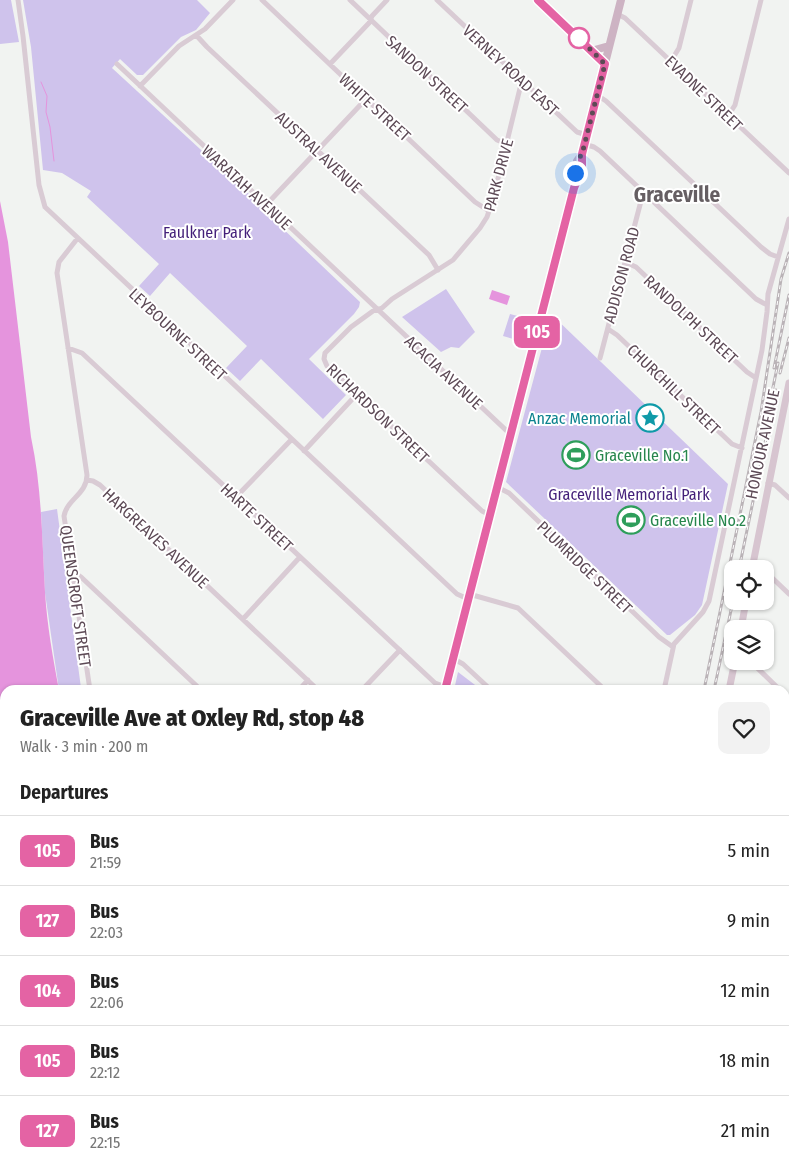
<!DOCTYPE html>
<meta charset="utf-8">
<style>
body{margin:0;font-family:"Fira Sans Condensed",sans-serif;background:#f2f2f2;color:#222;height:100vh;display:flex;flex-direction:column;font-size:19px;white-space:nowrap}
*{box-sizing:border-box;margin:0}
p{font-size:16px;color:#767676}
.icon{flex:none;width:28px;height:28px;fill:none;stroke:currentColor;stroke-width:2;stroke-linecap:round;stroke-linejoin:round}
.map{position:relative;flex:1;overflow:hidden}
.sheet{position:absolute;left:0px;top:685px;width:790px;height:491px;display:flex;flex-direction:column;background:#fff;border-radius:15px 15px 0 0;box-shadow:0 1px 4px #0004}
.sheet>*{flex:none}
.badge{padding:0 10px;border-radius:8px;font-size:18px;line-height:32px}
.buttons{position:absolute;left:724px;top:560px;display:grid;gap:10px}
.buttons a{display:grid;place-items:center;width:50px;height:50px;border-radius:10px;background:#fff;box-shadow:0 1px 4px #0004;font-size:25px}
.you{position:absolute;width:25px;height:25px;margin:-12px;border:4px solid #fff;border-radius:50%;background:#1a73e8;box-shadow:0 0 0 8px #1a73e833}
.map>.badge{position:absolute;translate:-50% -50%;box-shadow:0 0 0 2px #fff}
h2{padding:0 20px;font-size:19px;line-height:45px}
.round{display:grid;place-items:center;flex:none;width:52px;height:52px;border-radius:10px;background:#f2f2f2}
.summary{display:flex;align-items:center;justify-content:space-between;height:85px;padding:0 20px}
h1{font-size:24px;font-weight:800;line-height:38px}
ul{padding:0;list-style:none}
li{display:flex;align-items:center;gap:15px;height:70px;padding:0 20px;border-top:1px solid #e0e0e0}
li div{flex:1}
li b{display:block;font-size:19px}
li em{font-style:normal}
li .badge{min-width:55px;font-weight:700;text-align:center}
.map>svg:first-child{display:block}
</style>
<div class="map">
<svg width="789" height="1176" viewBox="0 0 789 1176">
<rect width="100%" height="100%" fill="#f1f3f1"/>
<path fill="#cfc3ec" d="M 0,0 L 11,0 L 19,42 L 0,44 Z
M 23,0 L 197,0 L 210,13 L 196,30 L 181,37 L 143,75 L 137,75 L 120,59 L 112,68 L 262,206 L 278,224 L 360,302 L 359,307 L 354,314 L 309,359 L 346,395 L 323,419 L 261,359 L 240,381 L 226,368 L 247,346 L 170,273 L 150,296 L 139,286 L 159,264 L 87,197 L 91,191 L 62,173 L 43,170 L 31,47 Z
M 446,289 L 475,332 L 459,348 L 451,347 L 441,352 L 402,317 Z
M 510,314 L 533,320 L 527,343 L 503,336 Z
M 551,314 L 728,484 L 702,605 L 695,615 L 670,635 L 667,635 L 506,482 Z
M 57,509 L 81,688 L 59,690 L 45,593 L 41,512 Z
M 458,672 L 479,688 L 481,690 L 454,690 Z
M 0,1110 L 5,1123 L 5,1171 L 24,1171 L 26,1176 L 0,1176 Z
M 295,1171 L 342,1171 L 342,1176 L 297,1176 Z"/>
<path fill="#e594dd" d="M 0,201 L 8,242 L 31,437 C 42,488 42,540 45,592 C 47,625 53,658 59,690 L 5,690 L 5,1123 L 0,1110 Z
M 492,290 L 510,296 L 507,305 L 489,299 Z
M 24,1171 L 184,1171 L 186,1176 L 26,1176 Z"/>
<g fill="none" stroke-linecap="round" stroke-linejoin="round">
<path stroke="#e594dd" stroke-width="1" d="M 41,82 L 47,96 L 46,112 L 50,127 L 54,161"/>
<path stroke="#a11893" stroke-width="1" stroke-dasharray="6 5" stroke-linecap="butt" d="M 0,822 L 5,838
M 106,1171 L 108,1176"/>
<path stroke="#d9cbd4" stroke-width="5" d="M 18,0 L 23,36 L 39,185 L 45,207 L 457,594 L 468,599
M 262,0 L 475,202 L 489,211
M 350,0 L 497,140 L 507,144
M 437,0 L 577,132 L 587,135
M 617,14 L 625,18 L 789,173
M 196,35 L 207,47 L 429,255 L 438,270
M 671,61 L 679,48 L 691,0
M 117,64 L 510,434
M 330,64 L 369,23 L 372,16 L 387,0
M 140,86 L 179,46 L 205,29 L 233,0
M 597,95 L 606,101 L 761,247 L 770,254 L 778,257
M 728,116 L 735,105 L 761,0
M 584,144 L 594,147 L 600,151 L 756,299 L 767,305
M 266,205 L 366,99
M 77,239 L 59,262 L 57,273 L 87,475 C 87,494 67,499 64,516 L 90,690
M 625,262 L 636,267 L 747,372 L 756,378
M 608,329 L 617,335 L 732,444 L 742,448
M 68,348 L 82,353 L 435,683 L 446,687
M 600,358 L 641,201 L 645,194
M 304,451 L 357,394
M 87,480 L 93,481 L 100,485 L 318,690
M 768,483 L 775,485 L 789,498
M 497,487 L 509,493 L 659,637 L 673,647
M 236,497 L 292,439
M 490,515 L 482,511 L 327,366 L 324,359 L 325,353 L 351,327 L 373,311 L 382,308 L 392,299 L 453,260 L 480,228 L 487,217 L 493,199 L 522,80
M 753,564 L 763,569
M 765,571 L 789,594
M 73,575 L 78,575 L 81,577 L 201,690
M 469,594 L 518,608 L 605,690
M 243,619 L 300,557
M 452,658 L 463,664 L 491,690
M 750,661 L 780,690
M 299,690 L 308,680
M 362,690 L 400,650
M 664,690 L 674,644 L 703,612 L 709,601 L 762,350 L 767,312 L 768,294 L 789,219
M 785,695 L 789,698
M 785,752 L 789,756
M 785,829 L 789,825
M 785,950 L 789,945
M 785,964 L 789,968
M 785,1079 L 789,1074
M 288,1171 L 291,1176
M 611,1176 L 615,1171
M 708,1176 L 712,1171"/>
<path stroke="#d7c5d0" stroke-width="7" d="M 538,0 L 605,63
M 752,569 L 789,383
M 741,629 L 746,601
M 729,690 L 735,661
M 491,1176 L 494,1171"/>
<path stroke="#cdb3c3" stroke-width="8" d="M 591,51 L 609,46
M 575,176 L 577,161 L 582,154 L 621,0
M 445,690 L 575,180 L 581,167 L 582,154
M 433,1171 L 437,1176
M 351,1176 L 351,1171"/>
<g stroke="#bab3b7" stroke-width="3">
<path id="rail" d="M 774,368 L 789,295
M 780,373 L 789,338
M 771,397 L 778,363
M 739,569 L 776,390
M 704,690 L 761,412 L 781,279 L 789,253
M 714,690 L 733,601
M 464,1176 L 467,1171"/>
</g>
<use href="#rail" stroke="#fff" stroke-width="1" stroke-dasharray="4" stroke-linecap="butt"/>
</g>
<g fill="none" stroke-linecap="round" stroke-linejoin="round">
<g stroke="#fff" stroke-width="11">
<path id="line" d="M 445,690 L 574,188 L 582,167 L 582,154 L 605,64 L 538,0"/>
</g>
<use href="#line" stroke="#e463a4" stroke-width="8"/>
<path stroke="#5d4a56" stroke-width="5" stroke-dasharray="0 9" d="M 575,173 L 577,161 L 582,154 L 605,64 L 579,38"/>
</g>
<defs>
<g id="sight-ring" transform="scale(1.4375)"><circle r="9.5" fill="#fff" stroke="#0f9aa8" stroke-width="1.5"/><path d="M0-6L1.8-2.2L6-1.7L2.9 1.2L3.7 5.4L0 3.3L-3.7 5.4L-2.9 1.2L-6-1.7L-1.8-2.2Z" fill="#0f9aa8"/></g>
<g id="stadium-ring" transform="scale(1.4375)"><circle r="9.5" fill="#fff" stroke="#2e9e5b" stroke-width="1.5"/><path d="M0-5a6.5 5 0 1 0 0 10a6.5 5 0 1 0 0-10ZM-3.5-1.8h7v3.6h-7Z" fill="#2e9e5b"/></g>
</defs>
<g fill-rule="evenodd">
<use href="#sight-ring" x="650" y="418"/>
<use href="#stadium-ring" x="576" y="455"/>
<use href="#stadium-ring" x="631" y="520"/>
</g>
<circle fill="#fff" stroke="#e463a4" stroke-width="2.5" cx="579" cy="38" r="10"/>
<g text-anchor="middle" stroke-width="4" stroke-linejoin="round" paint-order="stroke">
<g font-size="16" fill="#5d4a56" stroke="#fff">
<text transform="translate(511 70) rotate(43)" y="6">VERNEY ROAD EAST</text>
<text transform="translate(427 74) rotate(43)" y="6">SANDON STREET</text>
<text transform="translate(704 93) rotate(44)" y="6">EVADNE STREET</text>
<text transform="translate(375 107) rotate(43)" y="6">WHITE STREET</text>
<text transform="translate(319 152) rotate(43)" y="6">AUSTRAL AVENUE</text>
<text transform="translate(498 175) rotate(-75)" y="6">PARK DRIVE</text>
<text transform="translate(247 187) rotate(43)" y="6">WARATAH AVENUE</text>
<text transform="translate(621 275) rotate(-75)" y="6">ADDISON ROAD</text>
<text transform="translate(691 319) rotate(43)" y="6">RANDOLPH STREET</text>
<text transform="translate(178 334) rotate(43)" y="6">LEYBOURNE STREET</text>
<text transform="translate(444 372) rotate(43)" y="6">ACACIA AVENUE</text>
<text transform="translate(674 389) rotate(44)" y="6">CHURCHILL STREET</text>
<text transform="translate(378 413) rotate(44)" y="6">RICHARDSON STREET</text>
<text transform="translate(762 444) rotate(-78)" y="6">HONOUR AVENUE</text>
<text transform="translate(257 517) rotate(43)" y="6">HARTE STREET</text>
<text transform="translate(156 538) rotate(43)" y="6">HARGREAVES AVENUE</text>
<text transform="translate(585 567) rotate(44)" y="6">PLUMRIDGE STREET</text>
<text transform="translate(76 596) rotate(82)" y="6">QUEENSCROFT STREET</text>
</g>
<g font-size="16" fill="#431f79" stroke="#fff">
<text x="207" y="238">Faulkner Park</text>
<text x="629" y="500">Graceville Memorial Park</text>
</g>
<g font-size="16" fill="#0d838f" stroke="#fff" text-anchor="end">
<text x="631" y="424">Anzac Memorial</text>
</g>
<g font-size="16" fill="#27864d" stroke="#fff" text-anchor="start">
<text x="595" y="461">Graceville No.1</text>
<text x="650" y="526">Graceville No.2</text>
</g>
<g font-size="21" font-weight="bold" fill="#655e62" stroke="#fff">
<text x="677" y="202">Graceville</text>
</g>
</g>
</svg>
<div class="buttons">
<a><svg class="icon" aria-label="locate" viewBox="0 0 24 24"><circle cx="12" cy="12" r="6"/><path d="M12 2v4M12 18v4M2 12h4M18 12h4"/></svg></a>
<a><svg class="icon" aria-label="layers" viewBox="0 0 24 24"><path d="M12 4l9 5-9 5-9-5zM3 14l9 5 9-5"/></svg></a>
</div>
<div class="you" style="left:575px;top:173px"></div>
<b class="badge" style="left:537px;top:332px;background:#e463a4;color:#fff">105</b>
<section class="sheet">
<div class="summary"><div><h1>Graceville Ave at Oxley Rd, stop 48</h1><p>Walk · 3 min · 200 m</p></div><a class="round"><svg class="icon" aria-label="heart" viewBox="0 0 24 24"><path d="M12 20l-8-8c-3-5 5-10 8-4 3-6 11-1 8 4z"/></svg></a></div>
<h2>Departures</h2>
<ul>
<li><span class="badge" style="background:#e463a4;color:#fff">105</span><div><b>Bus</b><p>21:59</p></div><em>5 min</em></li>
<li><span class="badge" style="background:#e463a4;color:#fff">127</span><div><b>Bus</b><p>22:03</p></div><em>9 min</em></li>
<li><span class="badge" style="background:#e463a4;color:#fff">104</span><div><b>Bus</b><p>22:06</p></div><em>12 min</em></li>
<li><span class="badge" style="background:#e463a4;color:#fff">105</span><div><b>Bus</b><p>22:12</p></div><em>18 min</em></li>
<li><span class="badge" style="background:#e463a4;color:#fff">127</span><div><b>Bus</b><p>22:15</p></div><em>21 min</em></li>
</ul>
</section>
</div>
